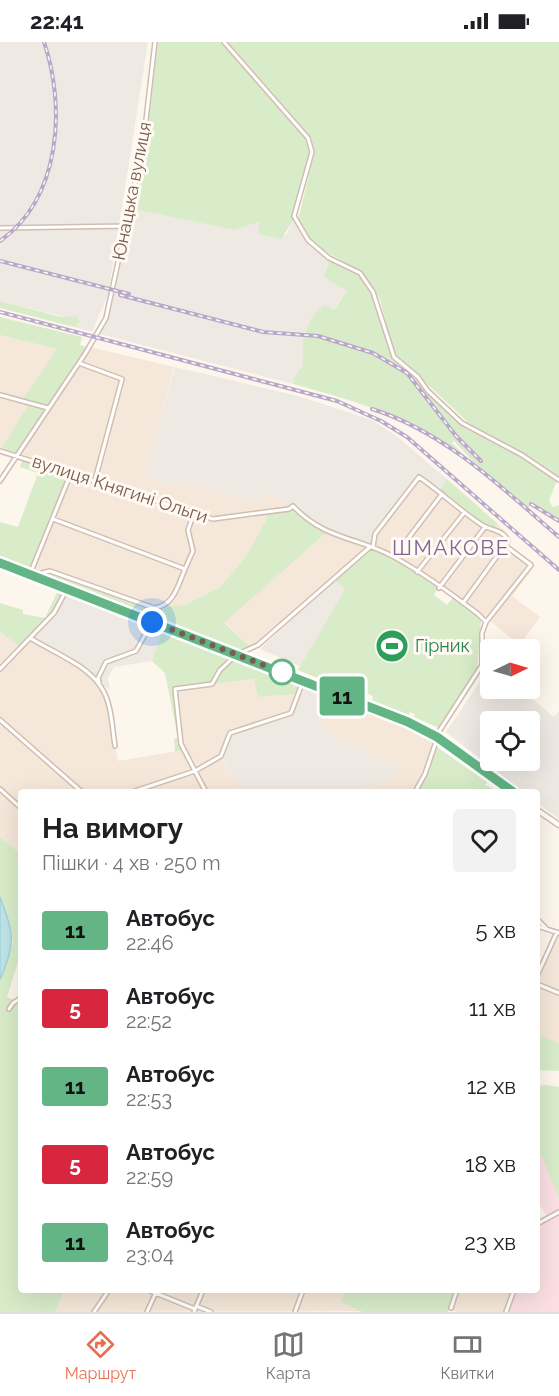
<!DOCTYPE html>
<html lang="uk">
<meta charset="utf-8">
<style>
body{margin:0;font-family:Raleway,sans-serif;background:#f2f2f2;color:#202124;height:100vh;display:flex;flex-direction:column;font-size:22px;white-space:nowrap}
*{box-sizing:border-box;margin:0}
p{font-size:20px;color:#757577}
.icon{flex:none;width:33px;height:33px;fill:none;stroke:currentColor;stroke-width:2;stroke-linecap:round;stroke-linejoin:round}
.map{position:relative;flex:1;overflow:hidden}
.panel{position:absolute;left:18px;top:747px;width:522px;height:504px;display:flex;flex-direction:column;background:#fff;border-radius:6px;box-shadow:0 6px 24px #0002}
.panel>*{flex:none}
.badge{padding:0 12px;border-radius:4px;font-size:21px;line-height:39px}
.needle{width:39px;rotate:85deg}
.controls{position:absolute;left:480px;top:597px;display:grid;gap:12px}
.controls a{display:grid;place-items:center;width:60px;height:60px;border-radius:6px;background:#fff;box-shadow:0 6px 24px #0002;font-size:30px}
.you{position:absolute;width:30px;height:30px;margin:-15px;border:4px solid #fff;border-radius:50%;background:#1a73e8;box-shadow:0 0 0 9px #1a73e833}
.map>.badge{position:absolute;translate:-50% -50%;box-shadow:0 0 0 3px #fff}
.round{display:grid;place-items:center;flex:none;width:63px;height:63px;border-radius:6px;background:#f2f2f2}
.summary{display:flex;align-items:center;justify-content:space-between;height:102px;padding:0 24px}
h1{font-size:28px;font-weight:700;line-height:45px}
ul{padding:0;list-style:none}
li{display:flex;align-items:center;gap:18px;height:78px;padding:0 24px}
li div{flex:1}
li b{display:block;font-size:22px}
li em{font-style:normal}
li .badge{min-width:66px;font-weight:700;text-align:center}
.status{display:flex;justify-content:space-between;align-items:center;height:42px;padding:0 30px;background:#fff;direction:ltr}
.status svg{height:16px;fill:currentColor}
.dock{display:flex;justify-content:space-around;align-items:center;height:84px;border-top:2px solid #e0e0e0;background:#fff;font-size:16px;color:#757577}
.dock a{display:grid;justify-items:center;gap:3px}
.dock .on{color:#e76f51}
.map>svg:first-child{display:block}
</style>
<div class="status"><b>22:41</b><svg viewBox="0 0 49 12"><path d="M0 12V9h3v3zM5 12V6h3v6zM10 12V3h3v9zM15 12V0h3v12zM26 1h20v11H26zM47 4h2v5h-2z"/></svg></div>
<div class="map">
<svg width="559" height="1270" viewBox="0 0 559 1270">
<rect width="100%" height="100%" fill="#fdf6ec"/>
<path fill="#f5e8da" d="M 0,293 L 57,307 L 22,358 L 0,351 Z
M 90,305 L 174,325 L 146,437 L 204,445 L 257,461 L 266,449 L 293,464 L 270,470 L 247,513 L 220,545 L 184,563 L 154,566 L 30,532 L 71,431 L 16,414 Z
M 0,354 L 28,363 L 1,407 L 0,407 Z
M 418,432 L 486,484 L 494,486 L 498,482 L 506,490 L 511,506 L 535,524 L 512,554 L 540,575 L 520,603 L 466,560 L 393,513 L 371,503 L 373,492 Z
M 327,490 L 370,505 L 252,606 L 224,580 Z
M 0,590 L 22,605 L 32,597 L 95,638 L 108,660 L 118,719 L 184,708 L 181,702 L 175,647 L 255,637 L 258,655 L 297,652 L 291,671 L 221,715 L 242,750 L 21,750 L 21,812 L 0,795 Z
M 334,651 L 437,695 L 425,732 L 415,750 L 361,750 L 394,734 L 318,685 Z
M 557,890 L 559,891 L 559,1001 L 537,992 L 537,934 Z
M 64,1248 L 346,1248 L 342,1260 L 363,1269 L 55,1270 Z
M 454,1248 L 514,1248 L 506,1270 L 458,1270 L 448,1267 Z"/>
<path fill="#efe9e4" fill-rule="evenodd" d="M 0,0 L 148,0 L 108,253 L 92,290 L 74,285 L 80,280 L 70,276 L 0,259 Z
M 133,167 L 234,188 L 259,180 L 286,193 L 293,179 L 306,200 L 329,219 L 324,235 L 347,248 L 334,268 L 303,299 L 303,323 L 293,342 L 100,292 L 110,272 Z
M 175,325 L 298,354 L 372,378 L 399,396 L 447,437 L 440,447 L 418,433 L 373,492 L 370,505 L 327,490 L 293,464 L 267,449 L 257,461 L 204,445 L 145,437 Z
M 334,538 L 345,547 L 302,625 L 260,607 Z
M 67,547 L 165,585 L 152,619 L 114,625 L 108,636 L 110,648 L 32,597 Z
M 490,625 L 490,646 L 520,647 L 554,675 L 559,669 L 559,777 L 537,760 L 537,750 L 523,750 L 446,690 ZM 490,680 L 530,680 L 530,718 L 490,718 Z
M 303,639 L 334,651 L 318,686 L 397,726 L 394,734 L 361,750 L 242,750 L 221,714 L 228,693 L 291,671 Z"/>
<path fill="#fbdfe3" d="M 542,1113 L 559,1157 L 559,1270 L 506,1270 L 514,1248 L 537,1248 L 537,1182 L 547,1175 L 537,1157 L 537,1114 Z"/>
<path fill="#d8ecc9" d="M 158,0 L 221,0 L 306,97 L 310,111 L 293,179 L 281,197 L 259,192 L 259,180 L 234,188 L 133,167 L 146,104 Z
M 228,0 L 559,0 L 559,435 L 523,411 L 470,382 L 397,314 L 392,306 L 380,257 L 362,230 L 323,208 L 310,196 L 298,178 L 314,112 L 311,95 Z
M 329,219 L 358,232 L 375,258 L 392,316 L 416,336 L 452,375 L 467,387 L 515,412 L 557,438 L 549,459 L 553,465 L 559,463 L 559,478 L 532,461 L 527,467 L 483,430 L 454,399 L 452,401 L 468,417 C 412,376 359,360 293,342 L 294,336 L 303,323 L 303,299 L 307,287 L 312,275 L 324,263 L 334,268 L 347,249 L 324,235 Z
M 0,259 L 62,275 L 76,274 L 80,280 L 74,285 L 0,266 Z
M 0,275 L 82,295 L 80,303 L 87,305 L 48,365 L 22,358 L 57,307 L 0,293 Z
M 28,363 L 46,368 L 16,412 L 1,407 Z
M 23,416 L 71,431 L 30,532 L 0,521 L 0,480 L 18,485 L 38,431 L 20,425 Z
M 447,437 L 498,482 L 494,486 L 486,484 L 443,452 L 440,447 Z
M 293,464 L 327,490 L 224,581 L 252,606 L 237,612 L 244,615 L 245,611 L 283,625 L 279,628 L 291,633 L 290,628 L 349,651 L 348,655 L 303,639 L 297,652 L 258,655 L 254,637 L 178,647 L 174,654 L 181,702 L 184,708 L 175,710 L 174,697 L 178,696 L 165,631 L 152,619 L 164,585 L 68,547 L 54,571 L 22,606 L 0,590 L 0,561 L 23,568 L 23,572 L 45,576 L 60,544 L 39,534 L 47,529 L 149,566 L 184,563 L 220,545 L 247,513 L 270,470 Z
M 370,506 C 395,510 419,532 438,546 L 434,553 L 447,563 L 453,556 L 477,573 L 481,580 L 477,627 L 439,686 L 414,675 L 415,672 L 410,670 L 409,673 L 372,658 L 373,654 L 355,646 L 353,650 L 298,628 L 345,547 L 334,538 Z
M 434,703 L 487,740 L 485,743 L 500,750 L 415,750 L 420,743 Z
M 0,795 L 21,812 L 21,919 L 18,920 L 7,955 L 21,961 L 21,1248 L 64,1248 L 55,1270 L 0,1270 L 0,884 L 4,926 L 13,899 L 0,855 Z
M 537,992 L 559,1001 L 559,1029 L 537,1028 Z
M 546,1043 L 559,1045 L 559,1157 L 542,1114 L 537,1114 L 537,1044 Z
M 346,1248 L 454,1248 L 448,1270 L 362,1270 L 341,1260 Z"/>
<path fill="#bfe3e8" stroke="#a5d3da" stroke-width="1.5" d="M 0,855 C 14,893 16,900 0,938 Z"/>
<g fill="none" stroke-linecap="round" stroke-linejoin="round">
<g stroke="#d1beb0" stroke-width="6">
<path id="street" d="M 224,0 L 308,96 L 312,110 L 294,174 L 308,198 L 329,216 L 360,231 L 373,250 L 394,315 L 418,335 L 428,349 L 462,381 L 522,413 L 559,438
M 0,186 L 125,184
M 79,321 L 122,337 L 95,438
M 0,353 L 48,366
M 0,409 L 213,477 L 289,467 L 293,464 C 325,498 358,495 394,515 C 423,531 452,552 478,572 L 486,580 L 482,591 L 482,623 L 440,688 L 425,732 L 415,750
M 0,439 L 85,312 L 106,276 L 143,104 L 155,0
M 53,477 L 185,527 L 193,509 L 188,488 L 194,471
M 373,505 L 375,492 L 419,435 C 441,450 459,468 482,483 C 490,488 504,488 508,499 L 463,561
M 394,515 L 442,452
M 417,530 L 464,471
M 30,532 L 71,431
M 39,536 L 42,531 L 50,529 L 154,566 C 174,564 178,543 185,527
M 439,546 L 485,485
M 486,580 L 531,523 L 507,505
M 32,597 C 53,610 87,623 101,645 C 112,661 112,686 115,704
M 0,627 L 54,571 L 67,547
M 99,640 L 98,636 L 106,620 L 136,609 L 152,580
M 0,678 L 82,750
M 0,747 L 21,766
M 132,750 L 195,729 L 181,702 L 175,647 L 212,642 L 220,628 L 236,613 L 258,603 L 370,505
M 206,750 L 195,729 L 221,714 L 230,691 L 291,671 L 303,639
M 537,877 L 546,886
M 537,884 L 559,891
M 537,934 L 557,890
M 537,942 L 559,951
M 9,967 L 13,961 L 21,956
M 537,1182 L 559,1170
M 148,1248 L 195,1267
M 196,1264 L 211,1270
M 451,1266 L 457,1248
M 94,1270 L 109,1248
M 147,1270 L 157,1248
M 194,1270 L 203,1248
M 295,1270 L 303,1248
M 506,1270 L 514,1248"/>
</g>
<g stroke="#d6c0b0" stroke-width="7">
<path id="secondary" d="M 0,521 L 408,680 L 437,695 L 513,750
M 537,768 L 559,783"/>
</g>
<use href="#street" stroke="#fff" stroke-width="3"/>
<use href="#secondary" stroke="#fff" stroke-width="4"/>
<g stroke="#b9a8c9" stroke-width="4">
<path id="rail" d="M 0,199 C 61,156 66,65 44,0
M 0,219 L 129,252
M 120,253 L 263,290 L 318,294 L 373,311 L 407,331 L 456,394 L 481,419
M 0,270 L 337,359 L 381,379 L 407,395 L 559,528
M 372,367 C 445,390 502,446 559,495
M 531,462 L 559,479"/>
</g>
<use href="#rail" stroke="#fffaf3" stroke-width="1.5" stroke-dasharray="4.5" stroke-linecap="butt"/>
</g>
<g fill="none" stroke-linecap="round" stroke-linejoin="round">
<g stroke="#fff" stroke-width="14">
<path id="line" d="M 0,521 L 408,680 L 437,695 L 513,750"/>
</g>
<use href="#line" stroke="#64b586" stroke-width="9"/>
<path stroke="#7a5c4d" stroke-width="6" stroke-dasharray="0 10.8" d="M 152,580 L 282,630"/>
</g>
<defs>
<g id="stadium-disc" transform="scale(1.725)"><circle r="9.5" fill="#2e9e5b" stroke="#fffaf3"/><path d="M0-5a6.5 5 0 1 0 0 10a6.5 5 0 1 0 0-10ZM-3.5-1.8h7v3.6h-7Z" fill="#fff"/></g>
</defs>
<g fill-rule="evenodd">
<use href="#stadium-disc" x="392" y="604"/>
</g>
<circle fill="#fff" stroke="#64b586" stroke-width="3" cx="282" cy="630" r="12"/>
<g text-anchor="middle" stroke-width="6" stroke-linejoin="round" paint-order="stroke">
<g font-size="18" fill="#7a5c4d" stroke="#fffaf3">
<text transform="translate(132 149) rotate(-79)" y="6">Юнацька вулиця</text>
<text transform="translate(120 447) rotate(18)" y="6">вулиця Княгині Ольги</text>
</g>
<g font-size="18" fill="#27864d" stroke="#fffaf3" text-anchor="start">
<text x="415" y="610">Гірник</text>
</g>
<g font-size="21" letter-spacing="1.5" fill="#846695" stroke="#fffaf3">
<text x="451" y="513">ШМАКОВЕ</text>
</g>
</g>
</svg>
<div class="controls">
<a><svg class="needle" viewBox="-14 -14 28 28"><path d="M0-13l5 13h-10z" fill="#e53935"/><path d="M0 13l5-13h-10z" fill="#757577"/></svg></a>
<a><svg class="icon" aria-label="locate" viewBox="0 0 24 24"><circle cx="12" cy="12" r="6"/><path d="M12 2v4M12 18v4M2 12h4M18 12h4"/></svg></a>
</div>
<div class="you" style="left:152px;top:580px"></div>
<b class="badge" style="left:342px;top:654px;background:#64b586;color:#111">11</b>
<section class="panel">
<div class="summary"><div><h1>На вимогу</h1><p>Пішки · 4 хв · 250 m</p></div><a class="round"><svg class="icon" aria-label="heart" viewBox="0 0 24 24"><path d="M12 20l-8-8c-3-5 5-10 8-4 3-6 11-1 8 4z"/></svg></a></div>
<ul>
<li><span class="badge" style="background:#64b586;color:#111">11</span><div><b>Автобус</b><p>22:46</p></div><em>5 хв</em></li>
<li><span class="badge" style="background:#d7263d;color:#fff">5</span><div><b>Автобус</b><p>22:52</p></div><em>11 хв</em></li>
<li><span class="badge" style="background:#64b586;color:#111">11</span><div><b>Автобус</b><p>22:53</p></div><em>12 хв</em></li>
<li><span class="badge" style="background:#d7263d;color:#fff">5</span><div><b>Автобус</b><p>22:59</p></div><em>18 хв</em></li>
<li><span class="badge" style="background:#64b586;color:#111">11</span><div><b>Автобус</b><p>23:04</p></div><em>23 хв</em></li>
</ul>
</section>
</div>
<nav class="dock">
<a class="on"><svg class="icon" aria-label="directions" viewBox="0 0 24 24"><path d="M12 3l9 9-9 9-9-9zM9 14v-3h6M13 9l2 2-2 2"/></svg>Маршрут</a>
<a><svg class="icon" aria-label="map" viewBox="0 0 24 24"><path d="M3 6l6-2 6 2 6-2v14l-6 2-6-2-6 2zM9 4v14M15 6v14"/></svg>Карта</a>
<a><svg class="icon" aria-label="tickets" viewBox="0 0 24 24"><path d="M3 7h18v10H3zM15 7v10"/></svg>Квитки</a>
</nav>
